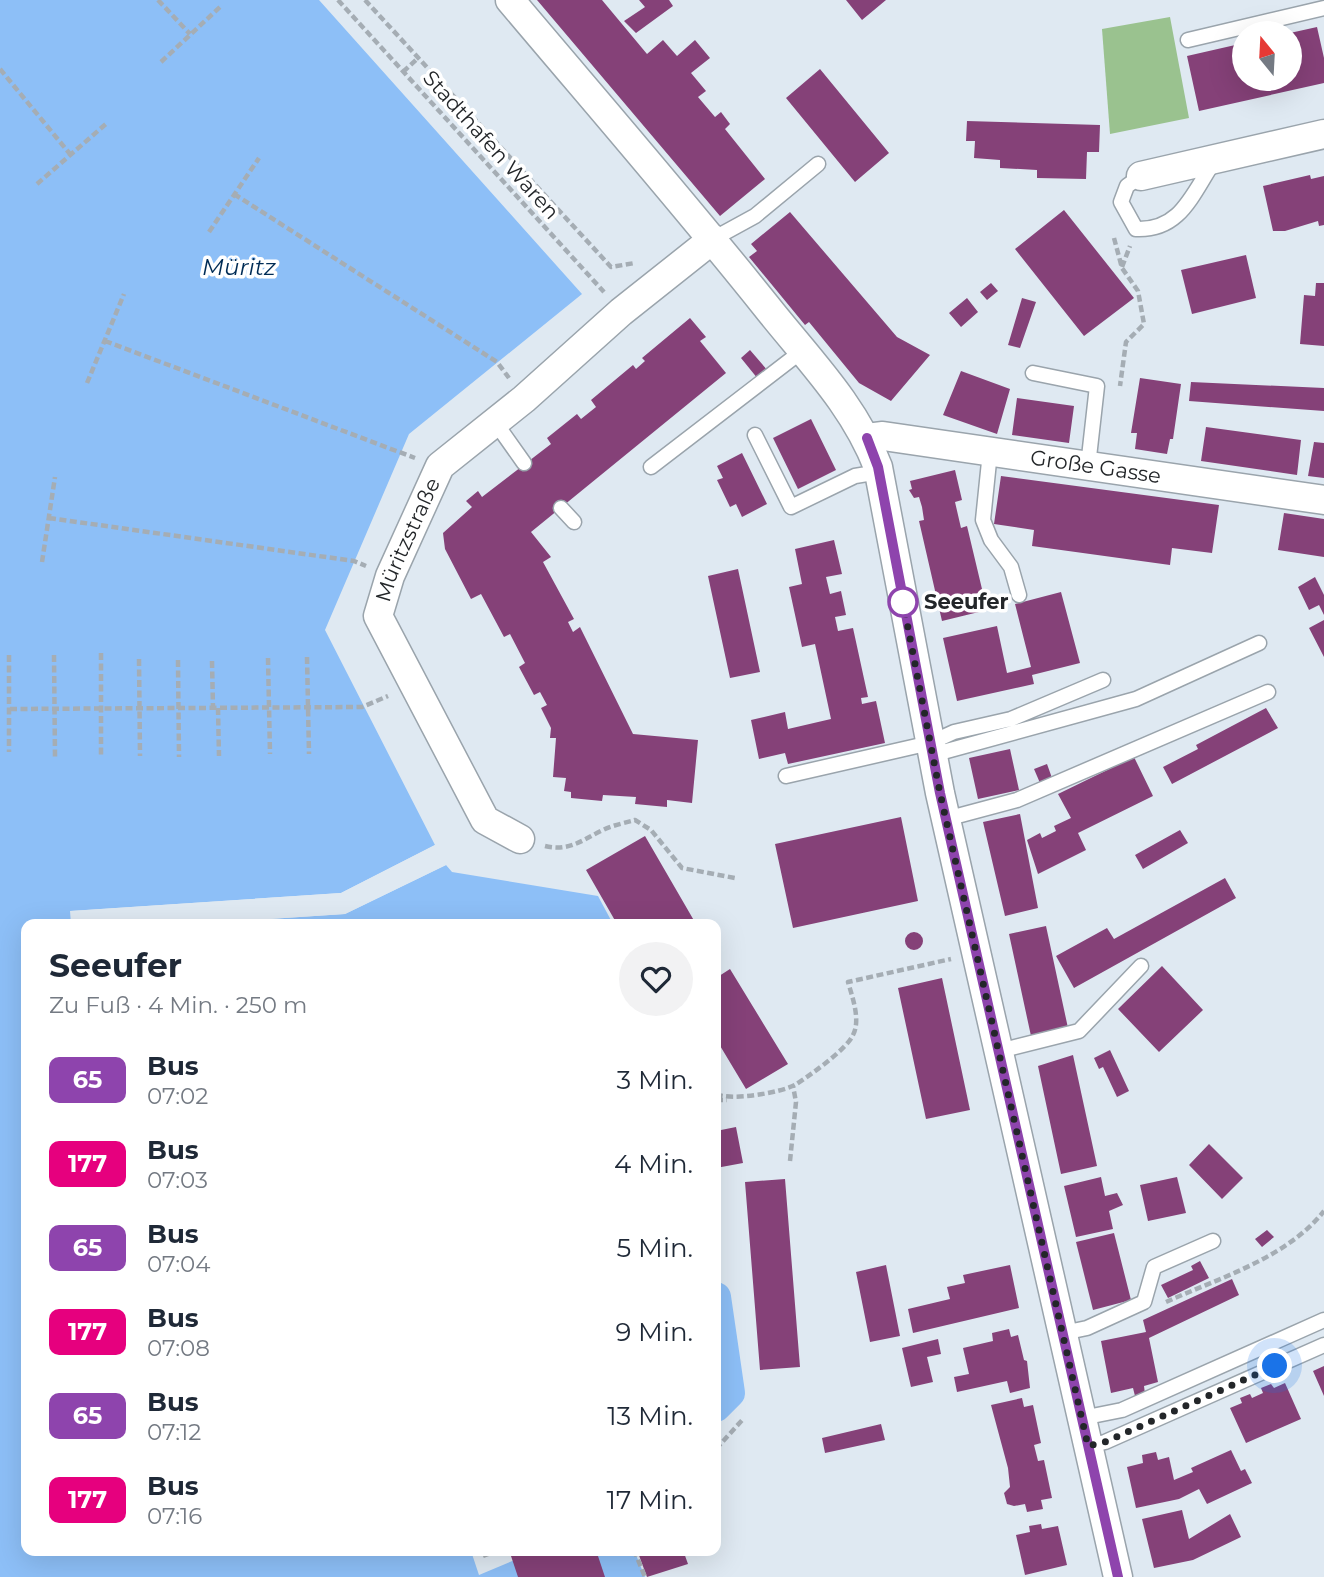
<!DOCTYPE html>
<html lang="de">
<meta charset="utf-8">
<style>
body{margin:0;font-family:Montserrat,sans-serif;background:#f2f2f3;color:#1f2937;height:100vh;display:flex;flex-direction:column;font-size:26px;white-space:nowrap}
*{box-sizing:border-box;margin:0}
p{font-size:23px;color:#747a83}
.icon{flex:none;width:38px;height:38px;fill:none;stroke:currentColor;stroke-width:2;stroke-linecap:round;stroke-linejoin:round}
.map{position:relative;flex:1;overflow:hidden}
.drawer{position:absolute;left:21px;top:919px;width:700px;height:637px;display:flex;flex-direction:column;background:#fff;border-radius:14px;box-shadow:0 7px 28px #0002}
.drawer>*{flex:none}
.badge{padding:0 14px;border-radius:10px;font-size:24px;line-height:46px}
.needle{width:46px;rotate:342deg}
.fabs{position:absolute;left:1232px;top:21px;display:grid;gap:14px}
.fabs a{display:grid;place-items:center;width:70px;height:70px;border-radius:50%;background:#fff;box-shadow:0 7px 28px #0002;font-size:35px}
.you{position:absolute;width:35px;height:35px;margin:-18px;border:5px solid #fff;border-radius:50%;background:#1a73e8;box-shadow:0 0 0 10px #1a73e833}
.map>.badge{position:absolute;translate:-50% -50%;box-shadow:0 0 0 4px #fff}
.round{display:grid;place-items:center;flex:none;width:74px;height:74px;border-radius:37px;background:#f2f2f3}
.head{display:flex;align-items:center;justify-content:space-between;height:119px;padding:0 28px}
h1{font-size:33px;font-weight:700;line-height:52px}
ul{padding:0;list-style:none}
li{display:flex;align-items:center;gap:21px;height:84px;padding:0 28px}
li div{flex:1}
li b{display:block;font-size:26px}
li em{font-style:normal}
li .badge{min-width:77px;font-weight:700;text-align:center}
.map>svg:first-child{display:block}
</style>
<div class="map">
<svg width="1324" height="1577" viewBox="0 0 1324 1577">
<rect width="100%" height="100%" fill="#dfe9f2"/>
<path fill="#9ac28f" d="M 1170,17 L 1189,118 L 1110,134 L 1102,29 Z"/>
<path fill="#8dbff7" d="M 0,0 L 319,0 L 582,294 L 409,434 L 325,630 L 435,845 L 341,893 L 71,911 L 71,924 L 26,924 L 26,1550 L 471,1551 L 479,1575 L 536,1551 L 634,1550 L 645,1577 L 0,1577 Z
M 446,865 L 452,872 L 598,896 L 613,924 L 195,924 L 345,914 Z"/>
<path fill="#dfe9f2" d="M 435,845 L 437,848 L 342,897 L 74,915 L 74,924 L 71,924 L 70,911 L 341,893 Z
M 444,862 L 446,865 L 345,914 L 191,924 L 195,921 L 344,910 Z"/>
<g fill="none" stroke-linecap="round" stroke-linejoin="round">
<path stroke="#8dbff7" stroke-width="30" d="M 716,1297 L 730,1393 L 716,1407"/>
</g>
<path fill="#854178" d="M 537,0 L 602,0 L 647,54 L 663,40 L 677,56 L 695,40 L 710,58 L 691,73 L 706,91 L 698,97 L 715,117 L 721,112 L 730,124 L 725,129 L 765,179 L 720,216 Z
M 639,0 L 669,0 L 673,6 L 636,33 L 624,21 L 645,7 Z
M 846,0 L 886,0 L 862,20 Z
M 1317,27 L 1324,58 L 1324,83 L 1199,111 L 1187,56 L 1244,43 L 1244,79 L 1290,79 L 1290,33 Z
M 820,69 L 889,153 L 855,182 L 786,98 Z
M 967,121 L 1100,125 L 1099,152 L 1087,152 L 1086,179 L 1037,178 L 1037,170 L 1000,168 L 1000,160 L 974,158 L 975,141 L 966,141 Z
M 1310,175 L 1311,179 L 1324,176 L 1324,225 L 1319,226 L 1318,221 L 1285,231 L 1273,231 L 1263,186 Z
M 1064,210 L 1134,298 L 1084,336 L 1015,249 Z
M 790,212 L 897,337 L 930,355 L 891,401 L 859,383 L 809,322 L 805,325 L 749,257 L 757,251 L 751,244 Z
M 1246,255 L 1256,298 L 1192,314 L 1181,270 Z
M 991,283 L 998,291 L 987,300 L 980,292 Z
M 1316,283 L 1324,283 L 1324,346 L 1300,344 L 1304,295 L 1315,296 Z
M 967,298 L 978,312 L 961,327 L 949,313 Z
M 1022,298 L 1036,302 L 1020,348 L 1008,345 Z
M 690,318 L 706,337 L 700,341 L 726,373 L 531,532 L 551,557 L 543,562 L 574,619 L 568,622 L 573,632 L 580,627 L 633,734 L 698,740 L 692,803 L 667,800 L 667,807 L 635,804 L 636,797 L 603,795 L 602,801 L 571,798 L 571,792 L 564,791 L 566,778 L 553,777 L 556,738 L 550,738 L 551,728 L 541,708 L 547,705 L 540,692 L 534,695 L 519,667 L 525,663 L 510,634 L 504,637 L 481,594 L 471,599 L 445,549 L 443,533 L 472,507 L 466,501 L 478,491 L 482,497 L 551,444 L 547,438 L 577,414 L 581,419 L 596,407 L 591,400 L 633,365 L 636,369 L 645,361 L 642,358 Z
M 750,350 L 768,371 L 758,379 L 741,358 Z
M 961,371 L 1010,389 L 997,434 L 943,415 Z
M 1140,378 L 1181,384 L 1173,439 L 1170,439 L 1167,454 L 1135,449 L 1137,433 L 1131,433 Z
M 1191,382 L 1324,388 L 1324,411 L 1189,401 Z
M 1017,398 L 1074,406 L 1069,443 L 1012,435 Z
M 811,419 L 836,470 L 798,489 L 773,438 Z
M 1206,427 L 1301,440 L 1297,475 L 1201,461 Z
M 1314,442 L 1324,443 L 1324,478 L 1308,476 Z
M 742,453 L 767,504 L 742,517 L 736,504 L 730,507 L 717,480 L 723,478 L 717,466 Z
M 955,470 L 962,500 L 955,502 L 961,528 L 967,526 L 987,610 L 942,621 L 919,521 L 924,520 L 922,507 L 919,497 L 914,498 L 909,490 L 912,489 L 910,481 Z
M 1001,476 L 1219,505 L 1212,553 L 1172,548 L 1170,565 L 1032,546 L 1034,530 L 994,524 Z
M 1284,513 L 1324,519 L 1324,557 L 1278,550 Z
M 834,540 L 842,574 L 826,577 L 830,594 L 841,591 L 846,615 L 835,617 L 838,631 L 853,628 L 868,697 L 861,698 L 862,704 L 876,701 L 885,743 L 788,764 L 785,753 L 759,759 L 751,720 L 785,712 L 788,729 L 831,719 L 815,644 L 802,647 L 789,587 L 802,584 L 795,549 Z
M 738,569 L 760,672 L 730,678 L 708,576 Z
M 1315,577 L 1324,595 L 1324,615 L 1319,605 L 1309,610 L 1298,587 Z
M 1061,592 L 1080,663 L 1032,675 L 1034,684 L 957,701 L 943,638 L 997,626 L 1007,673 L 1031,667 L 1015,604 Z
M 1324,620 L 1324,657 L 1309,628 Z
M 1266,708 L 1278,728 L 1172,784 L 1163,767 L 1198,749 L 1196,745 Z
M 1010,749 L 1019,790 L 978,799 L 969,758 Z
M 1134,757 L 1153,796 L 1078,833 L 1086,850 L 1038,874 L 1027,840 L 1040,833 L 1042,838 L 1056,831 L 1054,826 L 1071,818 L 1058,794 Z
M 1047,764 L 1052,778 L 1040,783 L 1034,769 Z
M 1020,814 L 1038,908 L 1005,916 L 983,822 Z
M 901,817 L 918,901 L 793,928 L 775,844 Z
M 1180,830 L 1188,843 L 1143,869 L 1135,855 Z
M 645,836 L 696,924 L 617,924 L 586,870 Z
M 1225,878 L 1236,898 L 1074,988 L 1056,956 L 1107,928 L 1114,939 Z
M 1046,926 L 1068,1028 L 1031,1036 L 1009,934 Z
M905 941a9 9 0 1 1 18 0a9 9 0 1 1-18 0Z
M 1162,966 L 1203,1010 L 1159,1052 L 1118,1009 Z
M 730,969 L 788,1064 L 746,1089 L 716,1039 L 716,978 Z
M 942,978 L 970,1110 L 926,1119 L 898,988 Z
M 1110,1050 L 1129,1091 L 1117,1097 L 1103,1067 L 1099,1069 L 1094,1058 Z
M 1073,1055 L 1097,1166 L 1061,1174 L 1038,1066 Z
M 736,1127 L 743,1163 L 716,1168 L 716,1131 Z
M 1209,1144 L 1243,1178 L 1222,1199 L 1189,1165 Z
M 1101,1177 L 1105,1196 L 1117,1193 L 1123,1205 L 1109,1211 L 1113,1229 L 1076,1237 L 1064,1186 Z
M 1177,1177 L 1186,1213 L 1148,1221 L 1140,1185 Z
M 785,1179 L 800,1367 L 760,1370 L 745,1182 Z
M 1267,1230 L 1274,1237 L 1262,1247 L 1255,1239 Z
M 1114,1233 L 1131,1300 L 1093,1310 L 1076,1242 Z
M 1200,1261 L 1209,1278 L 1168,1298 L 1161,1285 L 1193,1270 L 1191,1266 Z
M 886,1265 L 900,1336 L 870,1342 L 856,1272 Z
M 1010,1265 L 1019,1308 L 913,1333 L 908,1309 L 950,1299 L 947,1287 L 965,1283 L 963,1275 Z
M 1232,1279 L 1239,1295 L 1149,1338 L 1158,1382 L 1144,1386 L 1145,1394 L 1135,1396 L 1133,1388 L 1111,1393 L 1101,1341 L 1146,1332 L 1143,1320 Z
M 1009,1329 L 1011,1337 L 1018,1335 L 1024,1360 L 1027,1361 L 1030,1388 L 1010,1393 L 1007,1381 L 957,1392 L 954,1377 L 969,1374 L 963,1348 L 993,1341 L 992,1333 Z
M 938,1339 L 941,1354 L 927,1357 L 933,1382 L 911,1387 L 902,1348 Z
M 1324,1366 L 1324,1396 L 1313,1371 Z
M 1285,1383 L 1301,1419 L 1246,1443 L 1230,1408 L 1242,1403 L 1240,1398 L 1250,1394 L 1252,1398 L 1263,1393 L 1261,1388 L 1271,1384 L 1274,1388 Z
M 1022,1398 L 1024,1407 L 1033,1405 L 1041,1443 L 1034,1445 L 1038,1461 L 1044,1460 L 1052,1498 L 1041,1500 L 1043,1509 L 1027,1512 L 1025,1504 L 1014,1506 L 1007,1504 L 1004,1493 L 1010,1487 L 1008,1468 L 991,1405 Z
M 881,1424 L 885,1440 L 825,1453 L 822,1438 Z
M 1231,1450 L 1241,1471 L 1245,1469 L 1252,1483 L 1207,1504 L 1199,1489 L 1179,1499 L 1136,1508 L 1127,1467 L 1143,1463 L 1142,1455 L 1156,1452 L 1158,1460 L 1169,1457 L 1174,1480 L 1193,1472 L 1191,1468 Z
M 1182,1510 L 1189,1539 L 1230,1514 L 1241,1537 L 1193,1560 L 1154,1568 L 1142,1519 Z
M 1041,1524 L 1042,1529 L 1058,1526 L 1067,1565 L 1025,1575 L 1016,1535 L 1030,1532 L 1029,1526 Z
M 509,1550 L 596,1550 L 605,1577 L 518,1577 Z
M 637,1550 L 683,1550 L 688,1564 L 647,1577 Z"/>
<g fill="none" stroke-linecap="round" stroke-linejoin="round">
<g stroke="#9aa4ac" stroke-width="17">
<path id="service" d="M 1188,40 L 1324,8
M 1141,176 L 1127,186 L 1121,202 L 1136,229 C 1181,231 1192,194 1215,160
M 713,239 L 755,216 L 818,164
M 1033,373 L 1097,386 L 1088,466
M 495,422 L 524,463
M 755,435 L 791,507 L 855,476 L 879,472
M 990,452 L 983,520 L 991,540 L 1011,567 L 1019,595
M 651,467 L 802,351
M 561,508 L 574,522
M 932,755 L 1136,699 L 1259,643
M 786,776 L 930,743 L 954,732 L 1011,719 L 1103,680
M 946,819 L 1017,800 L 1268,692
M 999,1051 L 1079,1031 L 1141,966
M 1063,1333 L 1087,1328 L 1144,1302 L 1154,1267 L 1213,1241
M 1082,1418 L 1122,1410 L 1324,1320
M 1088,1446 L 1105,1442 L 1324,1345"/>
</g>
<g stroke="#9aa4ac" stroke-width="31">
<g id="minor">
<path d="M 510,0 C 596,102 683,202 766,306 C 807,358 854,404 878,467 L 940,793 L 1118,1577"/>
<path d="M 1141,176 L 1324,134"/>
<path id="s1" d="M 867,438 L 883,436 L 1324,500"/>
<path id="s2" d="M 520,839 L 485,820 L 378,616 L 390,576 L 440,466 L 524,399 L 621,312 L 713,239"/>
</g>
</g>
<path stroke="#a5adb4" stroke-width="4.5" stroke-dasharray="7 3.5" stroke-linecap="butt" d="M 158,0 L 190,34
M 338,0 L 604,292
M 365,0 L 611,267 L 635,263
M 161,62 L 220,7
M 0,69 L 70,154
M 403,72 L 418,58
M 37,184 L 107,123
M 234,194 L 497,362 L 509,378
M 209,232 L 259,158
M 1114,238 L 1122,268 L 1138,291 L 1144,324 L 1126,342 L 1120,386
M 1122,267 L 1130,246
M 105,341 L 415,458
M 87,383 L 124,294
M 49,518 L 354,561 L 366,566
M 42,562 L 55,477
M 101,653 L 101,756
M 9,655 L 9,752
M 54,655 L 55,757
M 307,657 L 309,754
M 268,658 L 270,754
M 139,659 L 140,756
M 178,660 L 179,757
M 212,661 L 213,708
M 218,708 L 219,756
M 10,709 L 362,707 L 388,696
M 545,846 C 569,852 582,840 603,830 C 613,825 625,823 635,820 L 651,830 L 682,868 L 735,878
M 716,1094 C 731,1101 779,1093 795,1085 C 809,1076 846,1050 853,1035 C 861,1020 852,996 848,982 L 951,959
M 716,1100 L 727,1100
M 790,1161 L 796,1102 L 793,1086
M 1166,1302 C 1219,1278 1287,1258 1324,1211
M 716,1449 L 744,1418
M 634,1550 L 645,1577
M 483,1556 L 498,1550"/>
<use href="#service" stroke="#fff" stroke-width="14"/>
<use href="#minor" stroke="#fff" stroke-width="28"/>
</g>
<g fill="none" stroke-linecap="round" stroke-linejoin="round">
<g stroke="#fff" stroke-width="16">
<path id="line" d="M 867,438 L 878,467 L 940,793 L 1118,1577"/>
</g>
<use href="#line" stroke="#8e44ad" stroke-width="10"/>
<path stroke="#232629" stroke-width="7" stroke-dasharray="0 12.6" d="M 903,602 L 940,793 L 1088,1446 L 1105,1442 L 1275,1366"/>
</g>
<circle fill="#fff" stroke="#8e44ad" stroke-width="3.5" cx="903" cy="602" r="14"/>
<g text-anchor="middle" stroke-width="7" stroke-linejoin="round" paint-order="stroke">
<g font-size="21" fill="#232629" stroke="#fff">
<text transform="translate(491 145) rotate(48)" y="7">Stadthafen Waren</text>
<text dy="7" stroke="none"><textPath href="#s1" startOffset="231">Große Gasse</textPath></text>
<text dy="7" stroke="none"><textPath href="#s2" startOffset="352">Müritzstraße</textPath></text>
</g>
<g font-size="21" font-weight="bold" fill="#232629" stroke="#fff" text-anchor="start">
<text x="924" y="609">Seeufer</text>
</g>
<g font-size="23" font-style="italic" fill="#002c56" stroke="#fff">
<text x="239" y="275">Müritz</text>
</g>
</g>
</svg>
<div class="fabs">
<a><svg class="needle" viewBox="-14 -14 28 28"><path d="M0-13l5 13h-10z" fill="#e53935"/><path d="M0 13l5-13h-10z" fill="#747a83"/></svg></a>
</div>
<div class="you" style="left:1275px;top:1366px"></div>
<section class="drawer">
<div class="head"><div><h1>Seeufer</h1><p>Zu Fuß · 4 Min. · 250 m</p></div><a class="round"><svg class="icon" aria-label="heart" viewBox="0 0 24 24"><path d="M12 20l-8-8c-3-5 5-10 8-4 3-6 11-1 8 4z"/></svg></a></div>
<ul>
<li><span class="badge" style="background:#8e44ad;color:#fff">65</span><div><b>Bus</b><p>07:02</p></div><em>3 Min.</em></li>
<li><span class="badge" style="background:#e6007e;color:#fff">177</span><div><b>Bus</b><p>07:03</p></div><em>4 Min.</em></li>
<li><span class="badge" style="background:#8e44ad;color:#fff">65</span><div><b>Bus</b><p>07:04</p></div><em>5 Min.</em></li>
<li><span class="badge" style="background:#e6007e;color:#fff">177</span><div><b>Bus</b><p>07:08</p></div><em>9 Min.</em></li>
<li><span class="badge" style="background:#8e44ad;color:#fff">65</span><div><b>Bus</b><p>07:12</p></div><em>13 Min.</em></li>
<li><span class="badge" style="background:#e6007e;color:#fff">177</span><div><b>Bus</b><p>07:16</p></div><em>17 Min.</em></li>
</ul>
</section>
</div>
